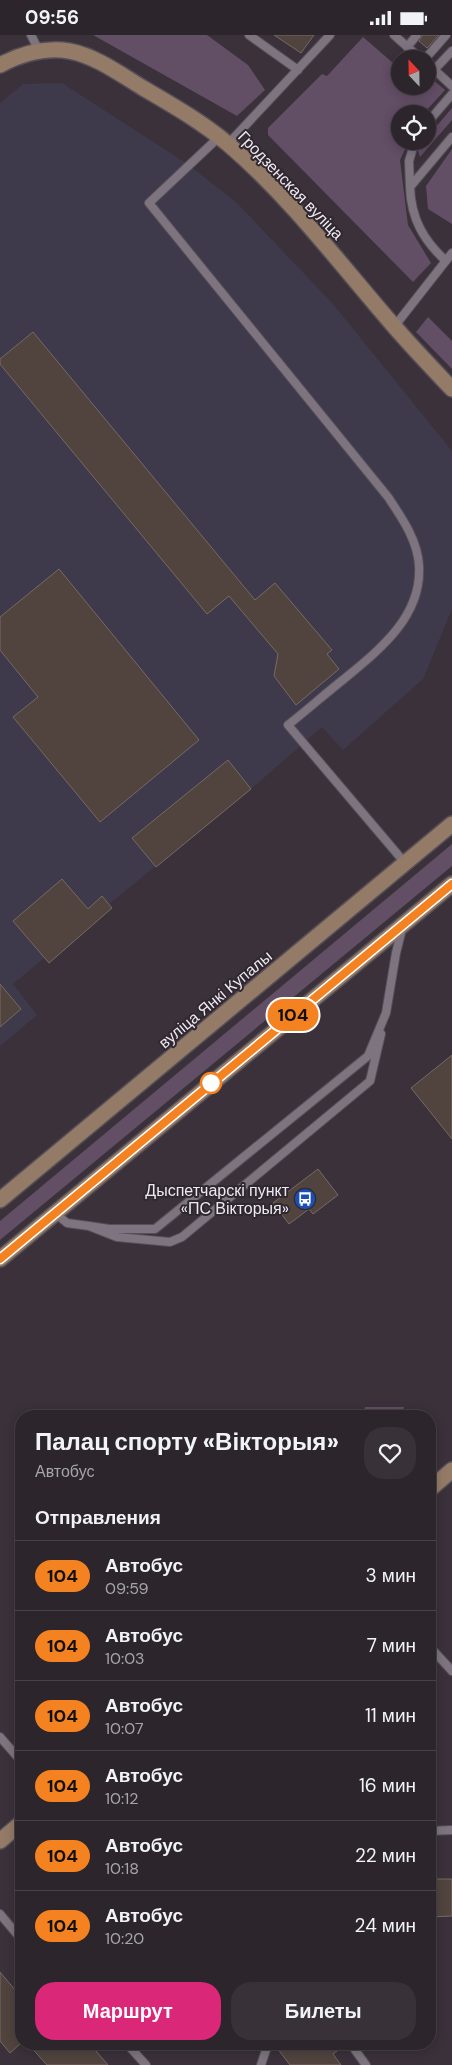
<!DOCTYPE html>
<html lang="ru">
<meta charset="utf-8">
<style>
body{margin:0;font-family:"DM Sans",sans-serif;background:#383138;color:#f1f3f6;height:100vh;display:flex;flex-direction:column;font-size:19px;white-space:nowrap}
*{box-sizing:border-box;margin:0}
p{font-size:16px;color:#a6a5a9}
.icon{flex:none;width:28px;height:28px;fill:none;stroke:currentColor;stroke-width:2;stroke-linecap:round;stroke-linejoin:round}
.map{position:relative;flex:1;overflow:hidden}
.side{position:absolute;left:15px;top:1375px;width:421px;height:640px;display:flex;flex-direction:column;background:#2c252c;border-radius:20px;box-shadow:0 2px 12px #0003,0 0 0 1px #484248}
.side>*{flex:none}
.badge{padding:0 10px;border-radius:16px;font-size:18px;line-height:32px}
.needle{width:32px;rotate:338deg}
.controls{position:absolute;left:391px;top:15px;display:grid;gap:10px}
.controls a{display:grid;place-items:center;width:45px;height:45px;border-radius:50%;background:#2c252c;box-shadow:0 2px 12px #0003,0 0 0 1px #484248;font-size:25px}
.map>.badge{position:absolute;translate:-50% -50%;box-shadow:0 0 0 2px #fff}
h2{padding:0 20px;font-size:19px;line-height:45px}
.round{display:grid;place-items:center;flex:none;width:52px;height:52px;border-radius:20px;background:#383138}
.overview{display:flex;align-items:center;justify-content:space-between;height:85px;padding:0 20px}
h1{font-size:24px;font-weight:800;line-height:38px}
.primary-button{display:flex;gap:10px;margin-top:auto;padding:10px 20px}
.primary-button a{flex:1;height:58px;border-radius:20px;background:#db2777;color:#fff;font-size:20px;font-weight:800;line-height:58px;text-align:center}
.primary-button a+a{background:#383138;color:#f1f3f6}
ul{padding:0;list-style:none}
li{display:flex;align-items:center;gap:15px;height:70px;padding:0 20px;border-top:1px solid #484248}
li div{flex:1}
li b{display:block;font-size:19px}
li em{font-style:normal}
li .badge{min-width:55px;font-weight:700;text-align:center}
.status{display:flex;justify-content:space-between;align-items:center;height:35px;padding:0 25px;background:#2c252c;direction:ltr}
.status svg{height:14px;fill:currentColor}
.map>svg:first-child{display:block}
</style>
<div class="status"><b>09:56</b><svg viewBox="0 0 49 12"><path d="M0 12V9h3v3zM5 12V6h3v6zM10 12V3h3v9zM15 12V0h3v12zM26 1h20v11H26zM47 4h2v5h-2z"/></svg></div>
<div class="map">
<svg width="452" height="2030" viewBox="0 0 452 2030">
<rect width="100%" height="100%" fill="#3a313b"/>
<path fill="#3e3a4b" d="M 62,48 L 189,130 L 237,168 L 333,269 L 452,416 L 452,574 L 423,644 L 343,715 L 322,692 L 251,754 L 109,869 L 112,873 L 49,928 L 44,923 L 13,949 L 37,980 L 0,1011 L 0,68 L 23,49 Z"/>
<path fill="#624e65" d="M 93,0 L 207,0 L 248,30 L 265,55 L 237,81 Z
M 363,2 L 400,34 L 400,51 L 428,51 L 428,47 L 431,43 L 445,55 L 423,79 L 400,79 L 400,106 L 409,106 L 400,125 L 408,190 L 431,228 L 413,247 L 268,100 L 268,93 L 322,39 L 327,41 Z
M 452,73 L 452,85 L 420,122 L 417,113 L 423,106 L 428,106 L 428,101 Z
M 452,114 L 452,189 L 428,174 L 426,151 Z
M 428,282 L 452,306 L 452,334 L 416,297 Z
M 452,809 L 452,831 L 0,1205 L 0,1186 Z
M 365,1372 L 404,1372 L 401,1381 L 363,1381 Z"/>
<path fill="#51443f" stroke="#786964" d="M 274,0 L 314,0 L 301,18 Z
M 423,0 L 439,0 L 427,13 L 419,6 Z
M 33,297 L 255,565 L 275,548 L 332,615 L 327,619 L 339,634 L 296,670 L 274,641 L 278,619 L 229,561 L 207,579 L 0,329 L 0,324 Z
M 59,534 L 199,705 L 100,787 L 13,682 L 38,662 L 0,615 L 0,582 Z
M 228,725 L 251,754 L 156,832 L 132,803 Z
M 62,844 L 88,874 L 102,861 L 112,873 L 49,928 L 13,886 Z
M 0,949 L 21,974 L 0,992 Z
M 452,1020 L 452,1104 L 411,1053 Z
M 318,1134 L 338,1160 L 313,1179 L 309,1174 L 289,1189 L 273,1168 Z
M 430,1844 L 452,1844 L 452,1881 L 430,1882 Z
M 0,1937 L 21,1962 L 21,2008 L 10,2018 L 0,2006 Z
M 28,2009 L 90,2009 L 108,2030 L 47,2030 Z
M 274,2009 L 346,2009 L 333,2019 L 341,2030 L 290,2030 Z"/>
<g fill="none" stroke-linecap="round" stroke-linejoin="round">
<g stroke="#564f57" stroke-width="10">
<path id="service" d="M 31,0 L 39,16
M 249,0 L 298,35
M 394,0 L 421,24
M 407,12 L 417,0
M 425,24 L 446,0
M 428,29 L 452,51
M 434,35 L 452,16
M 428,87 L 452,59
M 219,102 L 149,168 L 388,462 C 402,483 418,506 419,531 C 422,582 379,615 344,644 C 325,659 307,675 288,690 L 405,828
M 228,109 L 330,0
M 410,152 L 409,126 L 415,106
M 446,226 C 423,205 411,183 410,152 L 452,102
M 394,292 L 452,218
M 55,1178 L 67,1188 L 89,1191 L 117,1202 L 170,1207 L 182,1202 L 370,1046 L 381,999
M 89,1191 L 109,1194 L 155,1194 L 368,1021 L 386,978 L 396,918 L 402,894
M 430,1612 L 452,1636
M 0,1702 L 21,1726
M 430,1796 L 452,1795
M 0,1879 L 21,1904
M 127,2009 L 146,2030
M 355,2015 L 366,2030
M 261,2030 L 268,2009"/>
</g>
<g stroke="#564f57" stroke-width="18">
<path id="secondary" d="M 0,30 C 21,19 45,12 69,16 C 96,21 120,39 143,53 C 172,70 202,87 228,109 C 290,162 340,229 393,290 C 412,312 432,333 452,354
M 0,1165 L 452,789
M 0,1224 L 452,849
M 430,1454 L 452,1435
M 0,1806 L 21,1788"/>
</g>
<use href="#service" stroke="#7d747f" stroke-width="8"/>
<use href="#secondary" stroke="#947b67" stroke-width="15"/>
</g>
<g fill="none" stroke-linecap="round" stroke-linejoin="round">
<g stroke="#fff" stroke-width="11">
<path id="line" d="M 0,1224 L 452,849"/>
</g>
<use href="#line" stroke="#f58220" stroke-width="8"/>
</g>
<defs>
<g id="bus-disc" transform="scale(1.125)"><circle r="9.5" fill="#1a4fb4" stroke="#302831"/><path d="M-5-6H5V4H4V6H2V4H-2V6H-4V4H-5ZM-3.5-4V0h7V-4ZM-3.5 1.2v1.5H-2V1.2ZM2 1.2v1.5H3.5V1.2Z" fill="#fff"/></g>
</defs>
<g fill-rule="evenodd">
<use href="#bus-disc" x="305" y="1164"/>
</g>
<circle fill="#fff" stroke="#f58220" stroke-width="2.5" cx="211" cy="1048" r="10"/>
<g text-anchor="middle" stroke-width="4" stroke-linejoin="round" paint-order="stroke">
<g font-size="16" fill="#eee8ef" stroke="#302831">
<text transform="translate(291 150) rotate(46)" y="6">Гродзенская вуліца</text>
<text transform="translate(215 964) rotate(-40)" y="6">вуліца Янкі Купалы</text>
</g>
<g font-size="16" fill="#eee8ef" stroke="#302831" text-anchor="end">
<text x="289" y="1161">Дыспетчарскі пункт<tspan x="289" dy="18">«ПС Вікторыя»</tspan></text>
</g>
</g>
</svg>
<div class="controls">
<a><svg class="needle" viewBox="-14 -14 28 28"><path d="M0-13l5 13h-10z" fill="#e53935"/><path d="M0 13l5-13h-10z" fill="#a6a5a9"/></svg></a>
<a><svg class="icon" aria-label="locate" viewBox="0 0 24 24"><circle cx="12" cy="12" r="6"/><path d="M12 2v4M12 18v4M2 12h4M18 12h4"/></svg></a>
</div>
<b class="badge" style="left:293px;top:980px;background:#f58220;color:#111">104</b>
<section class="side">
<div class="overview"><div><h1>Палац спорту «Вікторыя»</h1><p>Автобус</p></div><a class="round"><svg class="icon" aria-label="heart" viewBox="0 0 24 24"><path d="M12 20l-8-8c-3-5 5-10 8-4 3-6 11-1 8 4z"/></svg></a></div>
<h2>Отправления</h2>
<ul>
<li><span class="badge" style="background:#f58220;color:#111">104</span><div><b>Автобус</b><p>09:59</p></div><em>3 мин</em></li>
<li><span class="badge" style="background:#f58220;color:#111">104</span><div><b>Автобус</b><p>10:03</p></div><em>7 мин</em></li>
<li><span class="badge" style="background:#f58220;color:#111">104</span><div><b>Автобус</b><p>10:07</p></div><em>11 мин</em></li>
<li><span class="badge" style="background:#f58220;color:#111">104</span><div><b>Автобус</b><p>10:12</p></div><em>16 мин</em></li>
<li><span class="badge" style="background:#f58220;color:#111">104</span><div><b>Автобус</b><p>10:18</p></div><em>22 мин</em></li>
<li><span class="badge" style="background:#f58220;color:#111">104</span><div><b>Автобус</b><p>10:20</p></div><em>24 мин</em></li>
</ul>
<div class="primary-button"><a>Маршрут</a><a>Билеты</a></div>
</section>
</div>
